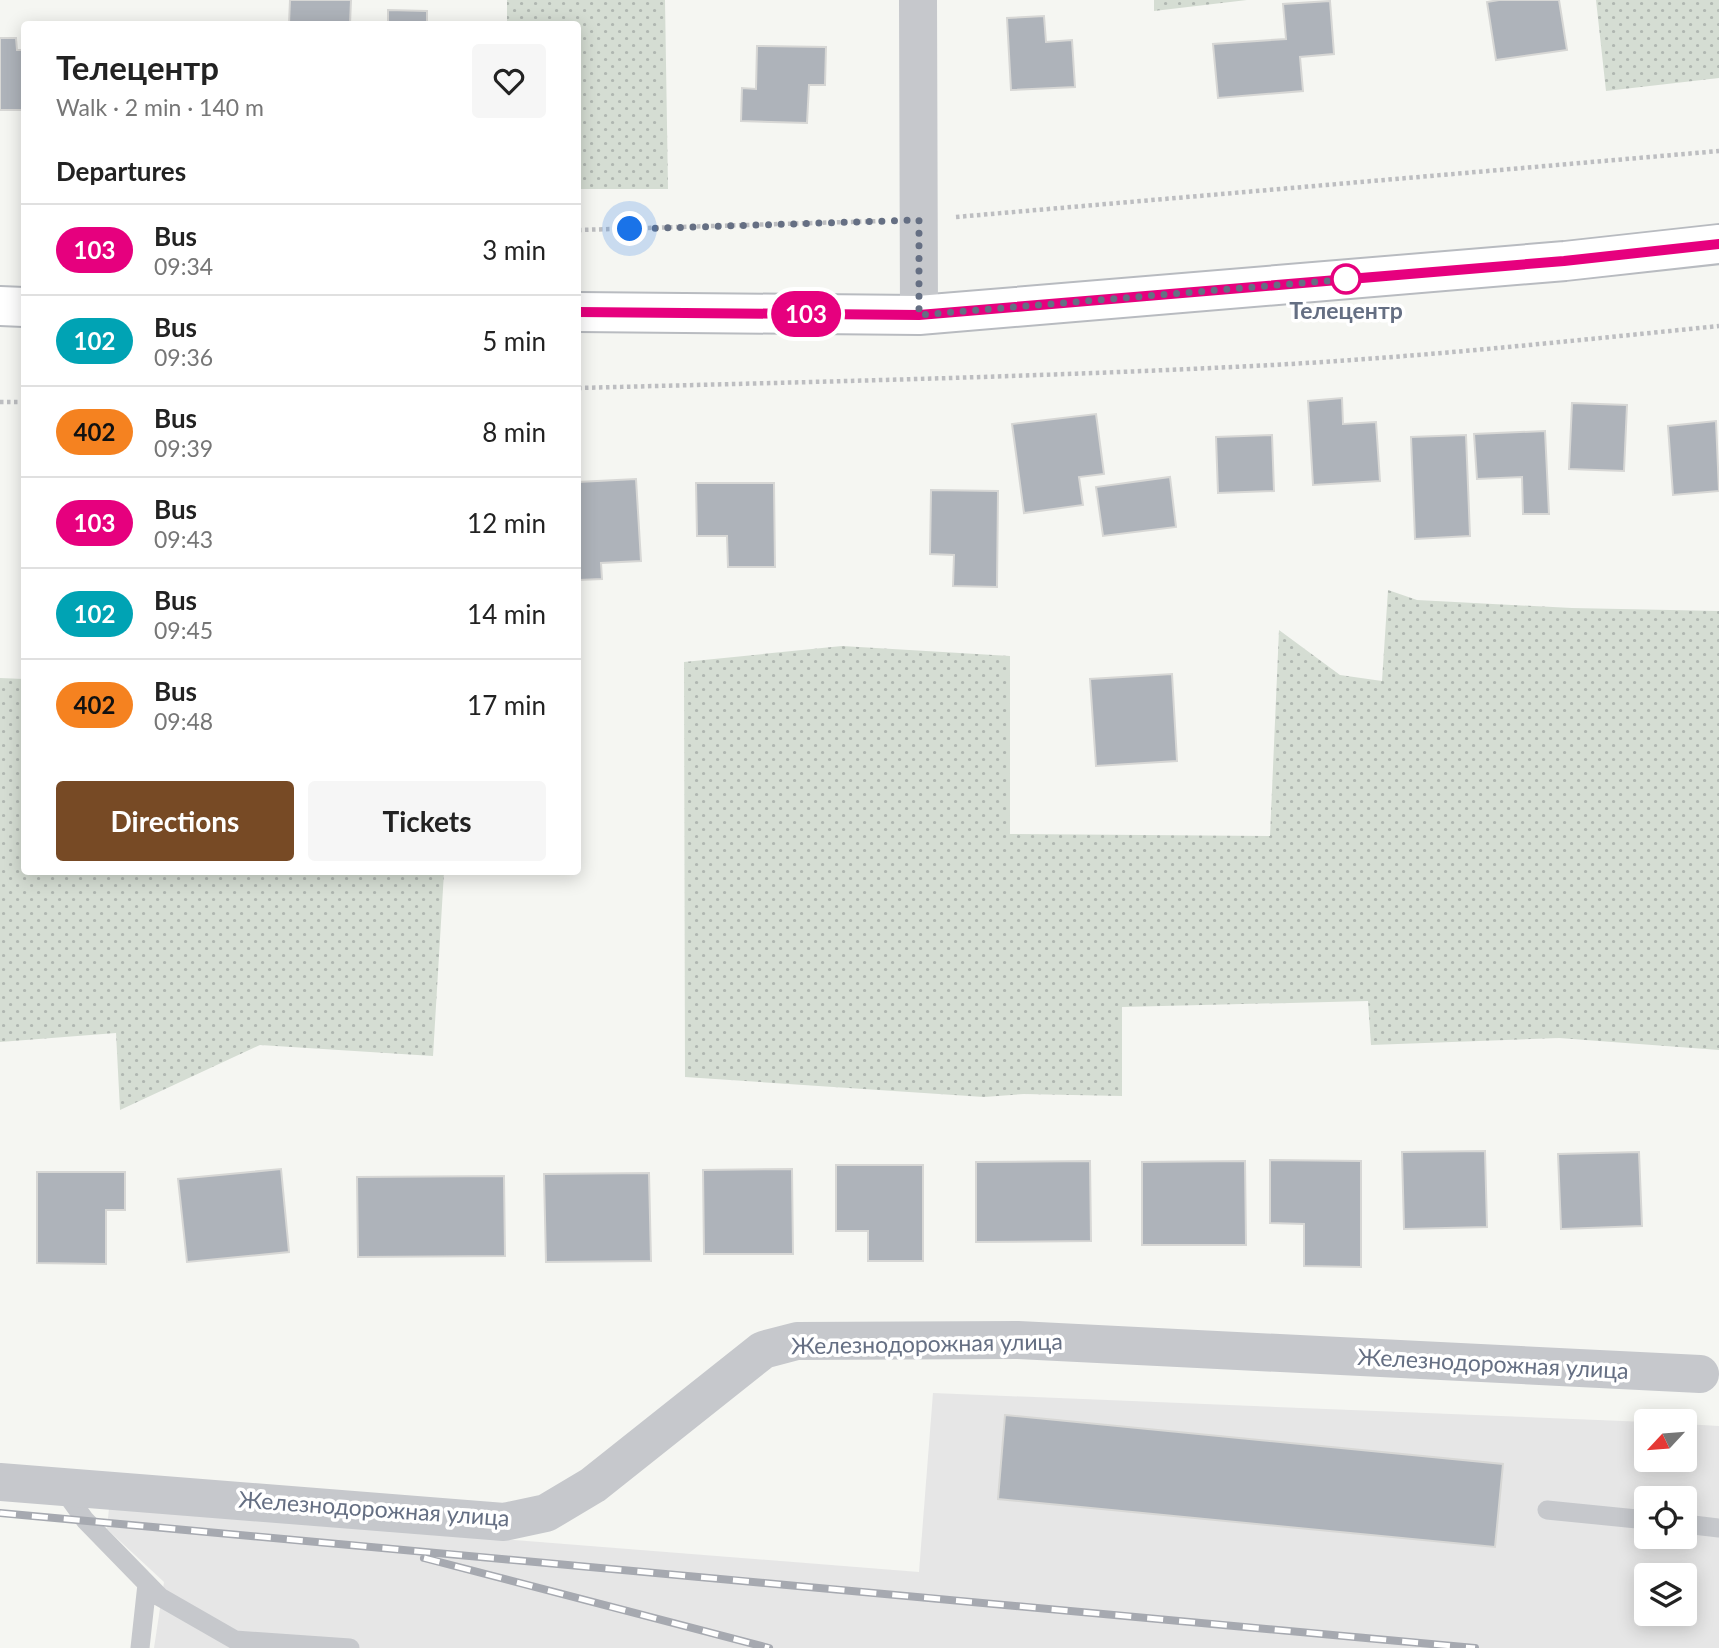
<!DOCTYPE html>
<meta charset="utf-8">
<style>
body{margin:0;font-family:Lato,sans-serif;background:#f6f6f6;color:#222;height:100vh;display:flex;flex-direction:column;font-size:26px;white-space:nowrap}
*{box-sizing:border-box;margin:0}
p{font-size:23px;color:#767676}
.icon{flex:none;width:38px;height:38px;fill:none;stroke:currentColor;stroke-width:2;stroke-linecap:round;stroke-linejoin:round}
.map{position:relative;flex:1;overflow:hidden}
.sheet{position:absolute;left:21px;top:21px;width:560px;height:854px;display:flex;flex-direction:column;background:#fff;border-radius:7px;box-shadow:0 4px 18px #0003}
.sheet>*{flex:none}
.badge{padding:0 14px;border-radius:23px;font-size:24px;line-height:46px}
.needle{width:46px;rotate:244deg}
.controls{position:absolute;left:1634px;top:1409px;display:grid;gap:14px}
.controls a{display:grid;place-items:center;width:63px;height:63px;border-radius:7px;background:#fff;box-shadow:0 4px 18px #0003;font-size:35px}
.you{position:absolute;width:35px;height:35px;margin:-18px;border:5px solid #fff;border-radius:50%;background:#1a73e8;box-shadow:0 0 0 10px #1a73e833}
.map>.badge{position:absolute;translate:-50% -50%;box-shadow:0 0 0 4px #fff}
h2{padding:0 35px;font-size:26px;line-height:63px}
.round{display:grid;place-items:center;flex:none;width:74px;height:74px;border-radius:7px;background:#f6f6f6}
.headline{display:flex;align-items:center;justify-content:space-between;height:119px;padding:0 35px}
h1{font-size:33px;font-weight:700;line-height:52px}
.primary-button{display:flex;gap:14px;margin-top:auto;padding:14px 35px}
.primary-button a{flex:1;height:80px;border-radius:7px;background:#774a25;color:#fff;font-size:28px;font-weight:700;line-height:80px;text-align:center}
.primary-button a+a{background:#f6f6f6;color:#222}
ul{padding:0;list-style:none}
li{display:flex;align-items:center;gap:21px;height:91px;padding:0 35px;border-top:2px solid #e0e0e0}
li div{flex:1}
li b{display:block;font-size:26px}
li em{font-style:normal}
li .badge{min-width:77px;font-weight:700;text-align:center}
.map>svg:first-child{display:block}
</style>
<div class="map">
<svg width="1719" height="1648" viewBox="0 0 1719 1648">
<defs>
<pattern id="garden-dots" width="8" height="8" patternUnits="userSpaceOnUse" patternTransform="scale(1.75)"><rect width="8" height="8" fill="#d5ddd3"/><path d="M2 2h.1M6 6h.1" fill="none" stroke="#b0b7b1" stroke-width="1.8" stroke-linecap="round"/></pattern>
</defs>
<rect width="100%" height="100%" fill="#f5f6f2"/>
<path fill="#e6e6e6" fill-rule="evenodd" d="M 933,1393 L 1647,1422 L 1647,1460 L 1685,1460 L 1685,1424 L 1719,1426 L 1719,1648 L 154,1648 L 164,1582 L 107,1529 L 109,1508 L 919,1572 ZM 1647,1498 L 1685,1498 L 1685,1536 L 1647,1536 ZM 1647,1575 L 1685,1575 L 1685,1614 L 1647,1614 Z"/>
<path fill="url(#garden-dots)" d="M 507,0 L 665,0 L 668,189 L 578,189 L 578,24 L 507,24 Z
M 1154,0 L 1247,0 L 1154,11 Z
M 1596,0 L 1719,0 L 1719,78 L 1606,91 Z
M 1388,590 L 1417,600 L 1572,608 L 1719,611 L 1719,1050 L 1559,1038 L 1371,1045 L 1368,1001 L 1122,1007 L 1122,1096 L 1024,1094 L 984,1097 L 685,1077 L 684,662 L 842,646 L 1010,656 L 1010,834 L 1270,836 L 1279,630 L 1340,675 L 1382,681 Z
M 0,678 L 24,679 L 24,872 L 444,872 L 433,1056 L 260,1045 L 120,1110 L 116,1033 L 0,1042 Z"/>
<path fill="#aeb3ba" stroke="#d7d7d5" stroke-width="2" d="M 290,0 L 351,0 L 350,24 L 289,24 Z
M 1499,0 L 1559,0 L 1567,50 L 1496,60 L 1487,2 Z
M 1330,1 L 1334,54 L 1300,57 L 1303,91 L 1218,98 L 1213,44 L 1286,39 L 1283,4 Z
M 388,10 L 427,11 L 427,24 L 388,24 Z
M 1044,16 L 1046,42 L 1072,40 L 1075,87 L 1011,90 L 1007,18 Z
M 0,38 L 16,38 L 17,50 L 24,50 L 24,110 L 0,110 Z
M 757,46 L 826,47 L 825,85 L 809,85 L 807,123 L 741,121 L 742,88 L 756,89 Z
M 1342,398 L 1343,424 L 1376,422 L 1380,481 L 1313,485 L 1308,401 Z
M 1572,403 L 1627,405 L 1624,471 L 1569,469 Z
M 1096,414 L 1104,474 L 1079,477 L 1083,505 L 1024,513 L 1012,424 Z
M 1716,421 L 1719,491 L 1673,495 L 1668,426 Z
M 1545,431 L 1549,514 L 1523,514 L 1522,477 L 1477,479 L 1474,434 Z
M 1272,435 L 1274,491 L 1218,493 L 1216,437 Z
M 1466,435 L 1470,536 L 1415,539 L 1411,437 Z
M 1170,477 L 1176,527 L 1103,536 L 1096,487 Z
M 636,479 L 641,561 L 601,563 L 602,579 L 578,580 L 578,482 Z
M 696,483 L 774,483 L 775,567 L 728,567 L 727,536 L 697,536 Z
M 931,490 L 998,491 L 997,587 L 953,586 L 954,555 L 930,554 Z
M 1172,674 L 1177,761 L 1096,766 L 1090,679 Z
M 1485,1151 L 1487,1227 L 1404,1229 L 1402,1152 Z
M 1639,1152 L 1642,1226 L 1561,1229 L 1558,1154 Z
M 1270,1160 L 1361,1161 L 1361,1267 L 1304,1266 L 1304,1224 L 1270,1223 Z
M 1090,1161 L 1091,1241 L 976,1242 L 976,1162 Z
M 1245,1161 L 1246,1245 L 1142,1245 L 1142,1162 Z
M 836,1165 L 923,1165 L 923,1261 L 868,1261 L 868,1231 L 836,1231 Z
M 281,1169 L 289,1252 L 187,1262 L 178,1179 Z
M 792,1169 L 793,1254 L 704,1254 L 703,1170 Z
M 37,1172 L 125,1172 L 125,1210 L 106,1210 L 106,1264 L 37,1263 Z
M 649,1173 L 651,1261 L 546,1262 L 544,1174 Z
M 504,1176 L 505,1256 L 358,1257 L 357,1177 Z
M 1005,1415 L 1503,1464 L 1495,1547 L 998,1499 Z"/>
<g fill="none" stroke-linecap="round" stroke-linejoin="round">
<g stroke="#b8bbc0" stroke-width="42">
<path id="secondary" d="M 0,306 L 24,307
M 578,312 L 919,315 L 1565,261 L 1719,244"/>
</g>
<path stroke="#bdbec1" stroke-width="4.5" stroke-dasharray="3.5 3.5" stroke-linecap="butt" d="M 956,217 L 1719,151
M 578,230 L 881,221
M 578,388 C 809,382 1041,377 1272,365 C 1422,357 1570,341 1719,326
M 0,402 L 24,402"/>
<path stroke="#c6c8cc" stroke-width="19" d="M 62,1488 L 85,1520 L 160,1597 L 235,1640 L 350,1648
M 1547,1510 L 1647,1520
M 1685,1524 L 1719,1528
M 140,1648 L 147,1584"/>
<path stroke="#c6c8cc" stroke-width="38" d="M 918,0 L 919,315
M 0,1482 L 504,1522 L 546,1513 L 593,1485 L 763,1350 L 797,1341 L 1018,1340 L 1700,1374"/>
<use href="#secondary" stroke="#fff" stroke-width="38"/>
<g stroke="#a6a9b0" stroke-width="8">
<path id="rail" d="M 0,1513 L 1475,1648
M 424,1558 L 769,1648"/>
</g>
<use href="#rail" stroke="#fff" stroke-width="5" stroke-dasharray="16" stroke-linecap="butt"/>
</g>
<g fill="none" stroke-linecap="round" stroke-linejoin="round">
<g stroke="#fff" stroke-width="16">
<path id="line" d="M 578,312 L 919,315 L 1564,261 L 1719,244"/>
</g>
<use href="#line" stroke="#e6007e" stroke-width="10"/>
<path stroke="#656f83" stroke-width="7" stroke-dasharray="0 12.6" d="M 630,229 L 919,220 L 919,315 L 1350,279 L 1346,279"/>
</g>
<circle fill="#fff" stroke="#e6007e" stroke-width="3.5" cx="1346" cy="279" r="14"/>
<g text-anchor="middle" stroke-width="7" stroke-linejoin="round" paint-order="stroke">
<g font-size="23" font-weight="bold" fill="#656f83" stroke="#fff">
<text x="1346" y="319">Телецентр</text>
</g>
<g font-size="23" fill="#656f83" stroke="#fff">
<text transform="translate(927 1344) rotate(-1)" y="8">Железнодорожная улица</text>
<text transform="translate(1493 1364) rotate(3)" y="8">Железнодорожная улица</text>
<text transform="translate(374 1509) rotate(4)" y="8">Железнодорожная улица</text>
</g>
</g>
</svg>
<div class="controls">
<a><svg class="needle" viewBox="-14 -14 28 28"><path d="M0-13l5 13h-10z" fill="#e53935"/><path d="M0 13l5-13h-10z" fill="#767676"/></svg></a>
<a><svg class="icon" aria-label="locate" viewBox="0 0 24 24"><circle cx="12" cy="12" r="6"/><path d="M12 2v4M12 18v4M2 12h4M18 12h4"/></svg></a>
<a><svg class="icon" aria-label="layers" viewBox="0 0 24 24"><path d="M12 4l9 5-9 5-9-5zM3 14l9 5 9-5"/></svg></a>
</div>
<div class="you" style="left:630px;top:229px"></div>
<b class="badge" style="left:806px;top:314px;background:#e6007e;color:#fff">103</b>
<section class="sheet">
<div class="headline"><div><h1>Телецентр</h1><p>Walk · 2 min · 140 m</p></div><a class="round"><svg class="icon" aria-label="heart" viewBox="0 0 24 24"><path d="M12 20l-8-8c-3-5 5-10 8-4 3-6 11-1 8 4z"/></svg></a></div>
<h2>Departures</h2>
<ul>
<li><span class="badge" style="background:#e6007e;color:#fff">103</span><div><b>Bus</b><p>09:34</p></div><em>3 min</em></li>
<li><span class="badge" style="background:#00a3b4;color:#fff">102</span><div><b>Bus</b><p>09:36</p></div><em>5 min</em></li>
<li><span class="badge" style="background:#f58220;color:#111">402</span><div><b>Bus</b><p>09:39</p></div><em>8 min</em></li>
<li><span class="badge" style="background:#e6007e;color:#fff">103</span><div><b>Bus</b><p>09:43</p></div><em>12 min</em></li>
<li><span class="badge" style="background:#00a3b4;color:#fff">102</span><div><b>Bus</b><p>09:45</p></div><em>14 min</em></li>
<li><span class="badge" style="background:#f58220;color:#111">402</span><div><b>Bus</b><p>09:48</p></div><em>17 min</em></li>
</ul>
<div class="primary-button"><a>Directions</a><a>Tickets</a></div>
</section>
</div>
